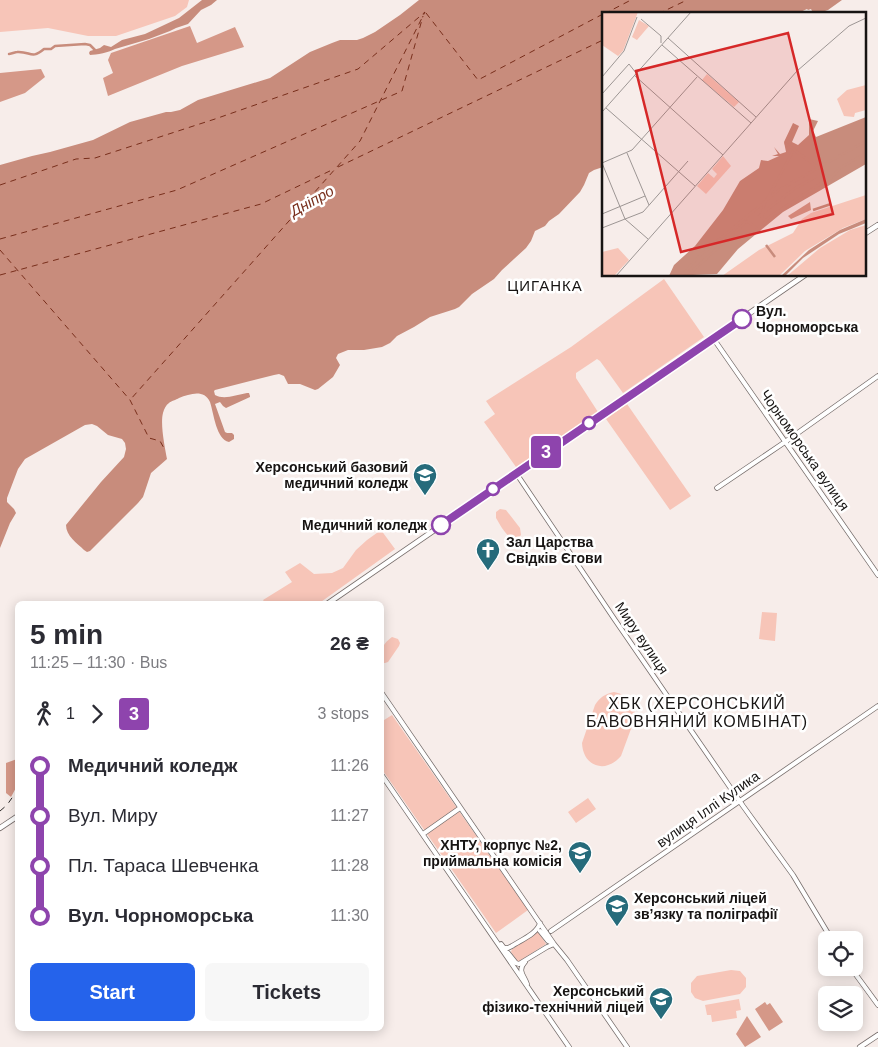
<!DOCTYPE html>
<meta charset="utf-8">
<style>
body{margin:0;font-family:Helvetica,sans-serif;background:#f7f7f7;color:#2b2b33;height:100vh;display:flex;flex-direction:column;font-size:19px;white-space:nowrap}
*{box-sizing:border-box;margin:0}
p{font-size:16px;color:#7c7c81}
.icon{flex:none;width:28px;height:28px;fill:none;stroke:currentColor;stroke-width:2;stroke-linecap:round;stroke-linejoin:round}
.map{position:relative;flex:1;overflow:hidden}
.sheet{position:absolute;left:15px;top:601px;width:369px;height:430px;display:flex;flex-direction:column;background:#fff;border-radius:8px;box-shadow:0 2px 12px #0003}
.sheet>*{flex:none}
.badge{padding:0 10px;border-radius:4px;font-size:18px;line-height:32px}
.controls{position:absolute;left:818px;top:931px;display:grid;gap:10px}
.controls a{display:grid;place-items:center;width:45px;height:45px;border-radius:8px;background:#fff;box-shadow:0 2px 12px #0003;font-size:25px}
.map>.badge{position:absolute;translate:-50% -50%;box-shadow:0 0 0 2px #fff}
.legs{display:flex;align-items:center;gap:8px;height:55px;padding:0 15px;font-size:16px}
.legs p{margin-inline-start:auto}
.headline{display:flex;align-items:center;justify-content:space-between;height:85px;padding:0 15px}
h1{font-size:28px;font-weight:700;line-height:38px}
.primary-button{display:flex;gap:10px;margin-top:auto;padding:10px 15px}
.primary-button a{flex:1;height:58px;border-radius:8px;background:#2563eb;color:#fff;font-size:20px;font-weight:700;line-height:58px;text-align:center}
.primary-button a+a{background:#f7f7f7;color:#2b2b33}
ul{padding:0 15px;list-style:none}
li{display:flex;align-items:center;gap:18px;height:50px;font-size:19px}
li i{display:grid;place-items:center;width:8px;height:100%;margin:0 6px;background:currentColor}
li i::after{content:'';width:12px;height:12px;margin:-6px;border:4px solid;border-radius:50%;background:#fff}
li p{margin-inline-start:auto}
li:first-child i{background:linear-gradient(#0000 50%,currentColor 0)}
li:last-child i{background:linear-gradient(currentColor 50%,#0000 0)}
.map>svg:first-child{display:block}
</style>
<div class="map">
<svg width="878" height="1047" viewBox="0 0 878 1047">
<rect width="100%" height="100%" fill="#f7edea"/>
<path fill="#f7c5b8" d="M 0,0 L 189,0 L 187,7 L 175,16 L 116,36 L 88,36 L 48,28 L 0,32 Z
M 664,279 L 704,337 L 623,393 L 600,361 L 597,359 L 576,373 L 576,378 L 598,412 L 516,467 L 484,422 L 495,414 L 486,401 L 571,347 Z
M 627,404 L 691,496 L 670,510 L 606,419 Z
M 500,509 L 506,510 L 520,528 L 521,535 C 511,547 501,526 496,518 L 496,512 Z
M 381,530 L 395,549 L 318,604 L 266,604 L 263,600 L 292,582 L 285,572 L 300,563 L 314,574 L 332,573 L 343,568 L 356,550 L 367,540 Z
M 762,612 L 777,613 L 775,641 L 759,639 Z
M 392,637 L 398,639 L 400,643 L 399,646 L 388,662 L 385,663 L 381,663 C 381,651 381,645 392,637 Z
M 614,692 C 629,695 636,704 635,718 L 621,756 C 606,774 583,767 582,743 L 595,705 C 600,697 605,694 614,692 Z
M 392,715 L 528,910 L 496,933 L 381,768 L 381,722 Z
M 588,798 L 596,809 L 576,823 L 568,812 Z
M 537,932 L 539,933 L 546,944 L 518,962 L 511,952 L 512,949 Z
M 731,970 L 740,971 L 746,978 L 746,987 L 740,994 L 703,1001 L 695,998 L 691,992 L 691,983 L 697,976 Z
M 739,999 L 741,1010 L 736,1011 L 737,1018 L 712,1022 L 711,1015 L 707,1015 L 705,1005 Z"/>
<path fill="#d59888" d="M 190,26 L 197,43 L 235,27 L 244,47 L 182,66 L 108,96 L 103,78 L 113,73 L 108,60 L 111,53 Z
M 41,69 L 45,77 L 25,93 L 0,102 L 0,73 Z
M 17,759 L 17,786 L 11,797 L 6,793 L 6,763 Z
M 765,1002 L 767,1005 L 770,1003 L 783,1022 L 769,1031 L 755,1009 Z
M 747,1016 L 761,1037 L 745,1047 L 736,1034 Z"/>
<path fill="#c88c7c" d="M 202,0 L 217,0 L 211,5 L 201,10 L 188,24 L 176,28 L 170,31 L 149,39 L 115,49 C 110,52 96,55 90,55 L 89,53 L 90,51 L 100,48 L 104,45 L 111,47 L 122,40 L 145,34 L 179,18 Z
M 419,0 L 842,0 L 828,10 L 816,14 L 814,12 L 813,13 L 811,9 L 808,10 L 807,9 L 796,14 L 603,14 L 603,167 L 594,170 L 589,173 L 584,185 L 580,192 L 559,214 L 549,221 L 545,226 L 535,231 L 531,241 L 526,248 L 502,270 L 494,279 L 472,294 L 459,307 L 455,309 L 430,317 L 414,327 L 397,336 L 390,343 L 382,347 L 364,350 L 348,350 L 338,354 L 336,358 L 340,365 L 333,377 L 318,389 L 315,390 L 300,384 L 288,384 L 284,376 L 279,374 L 274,375 L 215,390 L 214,391 L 215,395 C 224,400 236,395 247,393 L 249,393 L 250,396 L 250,397 L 226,408 L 223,406 L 220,402 L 215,404 L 225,432 L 227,433 L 232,433 L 234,435 L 234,439 L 229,442 C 216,439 214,414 210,402 C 204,389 190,394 179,398 C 176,400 171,401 169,403 C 166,405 164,409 163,413 C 160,424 165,448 167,459 L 151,473 L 143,497 L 138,503 L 90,551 L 87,552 L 84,550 C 77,543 66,536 66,525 L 101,482 L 124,457 L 126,449 L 125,443 L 122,439 L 108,435 L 97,426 L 92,424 L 85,425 L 25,459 L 18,469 L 7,498 L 7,502 L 14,509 L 16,513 L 10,523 L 0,548 L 0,165 L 32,156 L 50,152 L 93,140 L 130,122 L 166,112 L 171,112 L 180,110 L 198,100 L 270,78 L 310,52 L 332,43 L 340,40 L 357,40 L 363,38 L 375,32 L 400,15 Z"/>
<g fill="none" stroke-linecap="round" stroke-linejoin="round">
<path stroke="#c88c7c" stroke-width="2.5" d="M 9,54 C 10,54 16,52 17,52 C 31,51 31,60 44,49 L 51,49 L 55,46 L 85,44 L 90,45 L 95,50"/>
<path stroke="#782e1b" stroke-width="1" stroke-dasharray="6 5" stroke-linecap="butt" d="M 426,13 L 478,80 L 603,14
M 604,14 L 631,0
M 658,14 L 687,0
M 338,167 L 603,40
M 0,185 L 76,159 L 95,158 L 215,119 L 358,69 L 425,12 L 360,141 L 130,400
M 0,239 L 177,190 L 402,91 L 423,16
M 0,250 L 130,400 L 149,438 L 160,441 L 165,450
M 0,275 L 261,204 L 334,169"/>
<g stroke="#766d6b" stroke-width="5.5">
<path id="secondary" d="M 713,338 L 878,575
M 516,473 L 615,620 L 743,806 L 793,875 L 832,940
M 717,488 L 785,442 L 878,376
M 381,692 L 554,944 L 567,960 L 627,1047
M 381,774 L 569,1047
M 423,834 L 460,808
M 540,931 L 548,941 L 552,943
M 551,931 L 878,706
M 501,944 L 504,948 L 508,948 L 512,946 C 521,940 537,934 540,923
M 503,950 L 508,953 L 516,963 L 519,964 L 547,947 L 554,944
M 525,962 C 517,971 524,975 527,984
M 851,968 L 878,1005"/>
</g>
<g stroke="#766d6b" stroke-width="6">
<path id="primary" d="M 864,234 L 878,225
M 327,604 L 805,275
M 0,828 L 18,816
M 860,1047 L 878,1035"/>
</g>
<use href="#secondary" stroke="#fff" stroke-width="4"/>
<use href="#primary" stroke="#fff" stroke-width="4.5"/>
<path stroke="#2e2a29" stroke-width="1" stroke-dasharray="6 6" stroke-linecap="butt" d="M 0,811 L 7,805 L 14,795"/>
</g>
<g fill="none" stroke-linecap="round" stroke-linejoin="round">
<g stroke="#fff" stroke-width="11">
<path id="line-1" d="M 441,525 L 742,319"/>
</g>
<use href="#line-1" stroke="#8e44ad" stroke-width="8"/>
</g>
<defs>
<g id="university-pin" transform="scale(1.25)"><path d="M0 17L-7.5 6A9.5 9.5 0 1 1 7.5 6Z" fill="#266b7b" stroke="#fff"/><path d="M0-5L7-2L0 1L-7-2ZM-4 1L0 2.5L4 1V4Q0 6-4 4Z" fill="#fff"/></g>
<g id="church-pin" transform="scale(1.25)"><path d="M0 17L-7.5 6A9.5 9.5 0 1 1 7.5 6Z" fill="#266b7b" stroke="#fff"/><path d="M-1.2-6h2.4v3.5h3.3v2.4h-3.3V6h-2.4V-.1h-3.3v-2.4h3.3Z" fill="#fff"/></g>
</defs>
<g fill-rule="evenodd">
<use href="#university-pin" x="425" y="475"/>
<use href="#church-pin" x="488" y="550"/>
<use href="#university-pin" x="580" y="853"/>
<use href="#university-pin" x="617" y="906"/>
<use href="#university-pin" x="661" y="999"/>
</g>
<g fill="#fff" stroke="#8e44ad" stroke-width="2.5">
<circle cx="742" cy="319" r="9"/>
<circle cx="589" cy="423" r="6"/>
<circle cx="493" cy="489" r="6"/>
<circle cx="441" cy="525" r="9"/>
</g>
<g text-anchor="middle" stroke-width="5" stroke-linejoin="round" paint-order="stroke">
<g font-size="14" font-weight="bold" fill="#171413" stroke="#fff" text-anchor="start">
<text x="756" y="316">Вул.<tspan x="756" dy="16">Чорноморська</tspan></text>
<text x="427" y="530" text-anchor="end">Медичний коледж</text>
</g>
<g font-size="14" fill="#171413" stroke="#fff">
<text transform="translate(805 450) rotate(55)" y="5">Чорноморська вулиця</text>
<text transform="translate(642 638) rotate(56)" y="5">Миру вулиця</text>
<text transform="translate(708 809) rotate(-35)" y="5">вулиця Іллі Кулика</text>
</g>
<g font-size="14" font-weight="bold" fill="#171413" stroke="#fff" text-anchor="end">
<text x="408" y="472">Херсонський базовий<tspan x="408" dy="16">медичний коледж</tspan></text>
<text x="506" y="547" text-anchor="start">Зал Царства<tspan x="506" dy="16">Свідків Єгови</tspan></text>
<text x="562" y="850">ХНТУ, корпус №2,<tspan x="562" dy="16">приймальна комісія</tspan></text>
<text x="634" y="903" text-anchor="start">Херсонський ліцей<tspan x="634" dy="16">зв’язку та поліграфії</tspan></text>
<text x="644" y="996">Херсонський<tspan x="644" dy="16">фізико-технічний ліцей</tspan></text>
</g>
<g font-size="15" font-style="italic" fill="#782e1b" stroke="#fff">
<text transform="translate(312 201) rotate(-29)" y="5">Дніпро</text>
</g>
<g font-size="15" letter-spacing="1" fill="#171413" stroke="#fff">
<text x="545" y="291">ЦИГАНКА</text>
</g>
<g font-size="16" letter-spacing="1" fill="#171413" stroke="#fff">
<text x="697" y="709">ХБК (ХЕРСОНСЬКИЙ<tspan x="697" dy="18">БАВОВНЯНИЙ КОМБІНАТ)</tspan></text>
</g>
</g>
<g transform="translate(602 12)">
<rect width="264" height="264" fill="#f7edea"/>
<path d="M 0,0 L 36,0 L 21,39 L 16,44 L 0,33 ZM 37,8 L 47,14 L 35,28 L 30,25 ZM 105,62 L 137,90 L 132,95 L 100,68 ZM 264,73 L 264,98 L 253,101 L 252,105 L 242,104 L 235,87 L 245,78 ZM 121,144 L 129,154 L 104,182 L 95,174 L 106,161 L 112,166 L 115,162 L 110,157 ZM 264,183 L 264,207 L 241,216 L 203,239 L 177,264 L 120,264 L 157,238 L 191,221 L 200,207 L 209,201 ZM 264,213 L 264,264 L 185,264 L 218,236 L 248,218 ZM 16,236 L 27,248 L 12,264 L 0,264 L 0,240 Z" fill="#f7c5b8"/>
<path d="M 208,190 L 209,198 L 189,207 L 186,204 Z" fill="#d59888"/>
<path d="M 264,105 L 264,152 L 181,200 L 136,237 L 115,262 L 67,264 L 72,253 L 93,234 L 121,198 L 138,169 L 157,156 L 159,148 L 166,149 L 177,144 L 170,144 L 176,142 L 172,135 L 178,142 L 184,140 L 182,130 L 191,111 L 197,114 L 190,130 L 196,133 L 207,123 L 207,107 L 216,109 L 211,119 L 214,125 ZM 264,207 L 264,211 L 237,222 L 201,246 L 183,264 L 179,264 L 207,238 L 238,218 Z" fill="#c88c7c"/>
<path fill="none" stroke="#c88c7c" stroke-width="2.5" d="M 183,131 L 222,160M 211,198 L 229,192M 158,215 L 162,193 L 191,139M 157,218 L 166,206 L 229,165M 164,233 L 173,245M 80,264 L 96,245 L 177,178 L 264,129M 85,264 L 145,209 L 157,218 L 157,204 L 192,177 L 222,160 L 229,166 L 238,156 L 264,141"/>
<path fill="none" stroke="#9d9694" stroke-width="1" d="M 39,7 L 59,24 L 59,31M 66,26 L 154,105M 60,33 L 149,111M 32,63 L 121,143M 0,65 L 22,39 L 35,5M 0,82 L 27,52 L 34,61M 4,96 L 93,174M 0,100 L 89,0M 25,141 L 47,193M 0,151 L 30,138 L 95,65M 0,151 L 23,207 L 46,227M 0,202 L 43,184M 0,216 L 41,200 L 86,149M 14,264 L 195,59 L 247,14 L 264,6"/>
<path fill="#d62828" fill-opacity="0.15" stroke="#d62828" stroke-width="2.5" d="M 186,21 L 231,202 L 79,240 L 34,59 Z"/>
<rect width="264" height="264" fill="none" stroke="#171413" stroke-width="2.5"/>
</g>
</svg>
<div class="controls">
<a><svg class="icon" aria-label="locate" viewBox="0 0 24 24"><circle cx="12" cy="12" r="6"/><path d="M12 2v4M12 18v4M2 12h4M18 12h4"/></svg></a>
<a><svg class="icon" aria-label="layers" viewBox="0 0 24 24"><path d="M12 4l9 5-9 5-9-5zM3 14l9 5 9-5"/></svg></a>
</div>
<b class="badge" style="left:546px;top:452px;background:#8e44ad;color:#fff">3</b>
<section class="sheet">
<div class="headline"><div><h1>5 min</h1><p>11:25 – 11:30 · Bus</p></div><b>26 ₴</b></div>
<div class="legs"><svg class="icon" aria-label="walk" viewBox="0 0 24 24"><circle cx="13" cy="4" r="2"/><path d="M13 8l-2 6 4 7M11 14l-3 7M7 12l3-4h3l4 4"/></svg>1<svg class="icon" aria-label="forward" viewBox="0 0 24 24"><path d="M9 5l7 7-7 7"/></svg><b class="badge" style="background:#8e44ad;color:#fff">3</b><p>3 stops</p></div>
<ul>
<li><i style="color:#8e44ad"></i><b>Медичний коледж</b><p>11:26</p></li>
<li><i style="color:#8e44ad"></i><span>Вул. Миру</span><p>11:27</p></li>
<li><i style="color:#8e44ad"></i><span>Пл. Тараса Шевченка</span><p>11:28</p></li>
<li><i style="color:#8e44ad"></i><b>Вул. Чорноморська</b><p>11:30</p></li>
</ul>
<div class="primary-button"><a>Start</a><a>Tickets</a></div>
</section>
</div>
